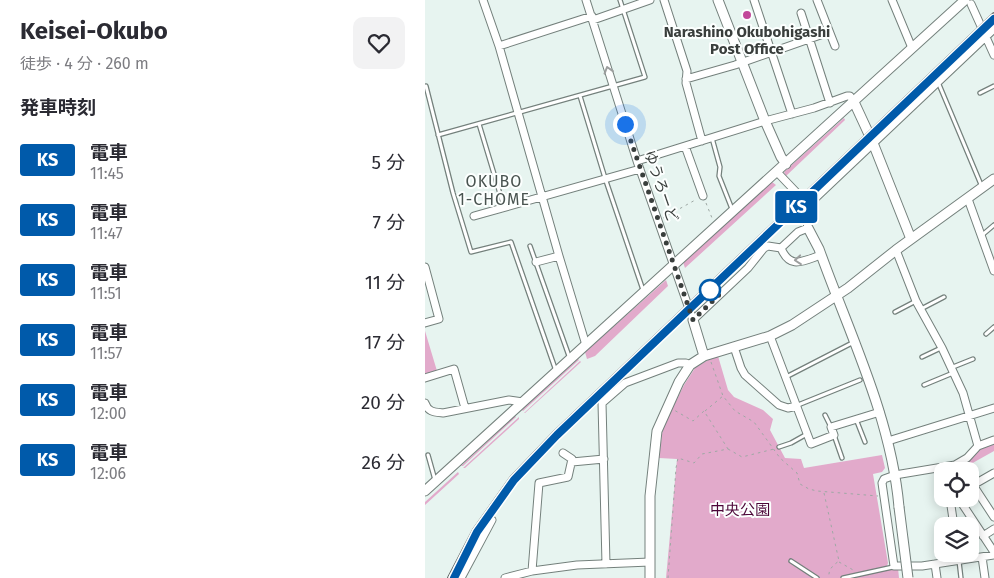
<!DOCTYPE html>
<html lang="ja">
<meta charset="utf-8">
<style>
body{margin:0;font-family:"Fira Sans","Noto Sans JP",sans-serif;background:#f2f2f3;color:#2b2b33;height:100vh;display:flex;flex-direction:column;font-size:19px;white-space:nowrap}
*{box-sizing:border-box;margin:0}
p{font-size:16px;color:#7c7c81}
.icon{flex:none;width:28px;height:28px;fill:none;stroke:currentColor;stroke-width:2;stroke-linecap:round;stroke-linejoin:round}
.map{position:relative;flex:1;overflow:hidden}
.details{display:flex;flex-direction:column;background:#fff;width:425px}
.details>*{flex:none}
.badge{padding:0 10px;border-radius:4px;font-size:18px;line-height:32px}
.controls{position:absolute;left:509px;top:462px;display:grid;gap:10px}
.controls a{display:grid;place-items:center;width:45px;height:45px;border-radius:10px;background:#fff;box-shadow:0 2px 12px #0003;font-size:25px}
.you{position:absolute;width:25px;height:25px;margin:-12px;border:4px solid #fff;border-radius:50%;background:#1a73e8;box-shadow:0 0 0 8px #1a73e833}
.map>.badge{position:absolute;translate:-50% -50%;box-shadow:0 0 0 2px #fff}
h2{padding:0 20px;font-size:19px;line-height:45px}
.round{display:grid;place-items:center;flex:none;width:52px;height:52px;border-radius:10px;background:#f2f2f3}
.head{display:flex;align-items:center;justify-content:space-between;height:85px;padding:0 20px}
h1{font-size:24px;font-weight:700;line-height:38px}
ul{padding:0;list-style:none}
li{display:flex;align-items:center;gap:15px;height:60px;padding:0 20px}
li div{flex:1}
li b{display:block;font-size:19px}
li em{font-style:normal}
li .badge{min-width:55px;font-weight:700;text-align:center}
main{display:flex;flex:1;min-height:0}
.map>svg:first-child{display:block}
</style>
<main>
<section class="details">
<div class="head"><div><h1>Keisei-Okubo</h1><p>徒歩 · 4 分 · 260 m</p></div><a class="round"><svg class="icon" aria-label="heart" viewBox="0 0 24 24"><path d="M12 20l-8-8c-3-5 5-10 8-4 3-6 11-1 8 4z"/></svg></a></div>
<h2>発車時刻</h2>
<ul>
<li><span class="badge" style="background:#005aaa;color:#fff">KS</span><div><b>電車</b><p>11:45</p></div><em>5 分</em></li>
<li><span class="badge" style="background:#005aaa;color:#fff">KS</span><div><b>電車</b><p>11:47</p></div><em>7 分</em></li>
<li><span class="badge" style="background:#005aaa;color:#fff">KS</span><div><b>電車</b><p>11:51</p></div><em>11 分</em></li>
<li><span class="badge" style="background:#005aaa;color:#fff">KS</span><div><b>電車</b><p>11:57</p></div><em>17 分</em></li>
<li><span class="badge" style="background:#005aaa;color:#fff">KS</span><div><b>電車</b><p>12:00</p></div><em>20 分</em></li>
<li><span class="badge" style="background:#005aaa;color:#fff">KS</span><div><b>電車</b><p>12:06</p></div><em>26 分</em></li>
</ul>
</section>
<div class="map">
<svg width="569" height="578" viewBox="0 0 569 578">
<rect width="100%" height="100%" fill="#e7f4f0"/>
<path fill="#e2aacb" d="M 419,118 L 420,120 L 361,176 L 359,172 Z
M 347,182 L 351,185 L 260,268 L 258,262 Z
M 241,280 L 243,286 L 170,356 L 162,359 L 160,352 Z
M 0,331 L 12,371 L 0,374 Z
M 293,356 L 303,390 L 309,397 L 338,410 L 348,419 L 345,430 L 360,458 L 376,459 L 379,468 L 457,455 L 460,468 L 457,472 L 448,474 L 463,563 L 462,566 L 463,570 L 473,568 L 474,578 L 241,578 L 252,459 L 234,458 L 238,427 L 259,385 L 270,368 L 288,357 Z
M 153,359 L 154,360 L 98,411 L 97,410 Z
M 155,361 L 156,362 L 100,413 L 99,413 Z
M 90,416 L 91,417 L 38,466 L 36,466 Z
M 94,417 L 94,419 L 40,468 L 38,468 Z
M 569,442 L 569,451 L 544,465 L 540,462 L 556,448 Z
M 33,472 L 34,474 L 0,505 L 0,502 Z"/>
<g fill="none" stroke-linecap="round" stroke-linejoin="round">
<g stroke="#74807c" stroke-width="5.5">
<path id="lane" d="M 513,82 L 557,187
M 1,86 L 28,193 L 46,252 L 86,242 L 131,371
M 555,93 L 569,86
M 155,96 L 180,178 L 218,290
M 54,124 L 79,207
M 13,135 L 220,77 L 195,0
M 287,138 L 295,167 L 294,176 L 307,209
M 556,236 L 569,225
M 105,246 L 144,356
M 496,309 L 519,297
M 470,312 L 491,301
M 561,334 L 569,327
M 497,357 L 516,348
M 528,367 L 548,359
M 361,377 L 429,342
M 499,385 L 528,373
M 373,405 L 435,380
M 400,415 L 406,427
M 431,419 L 440,442
M 409,435 L 417,458
M 354,447 L 366,443 L 382,434
M 3,455 L 10,480
M 366,561 L 392,578
M 534,561 L 536,578
M 418,578 L 468,567"/>
</g>
<g stroke="#74807c" stroke-width="9">
<path id="street" d="M 58,0 L 74,46 L 134,256 L 161,345
M 161,0 L 212,161 L 268,320 L 323,268 L 339,248 L 343,246 L 356,248
M 239,0 L 262,71 L 261,83 L 277,141
M 329,0 L 367,114
M 392,0 L 410,46
M 467,0 L 487,48
M 546,4 L 569,55
M 376,13 L 405,103
M 168,20 L 225,0
M 74,46 L 167,16
M 261,79 L 310,65 L 404,32
M 260,146 L 278,196
M 212,161 L 340,121 L 389,108 L 422,96 L 425,96 L 429,102
M 352,172 L 372,193
M 543,199 L 569,271
M 49,216 L 215,169
M 356,248 L 373,232 L 383,228 L 380,208 L 569,29
M 356,248 C 365,270 378,261 396,255
M 471,250 L 491,301 L 517,348 L 538,393 L 553,446
M 111,262 L 134,256
M 0,267 L 14,319 L 0,323
M 345,336 L 386,444 L 409,435 L 406,427 L 455,412
M 309,347 L 316,368 L 320,375 L 354,405 L 363,408 L 372,406
M 0,378 L 29,369 L 40,408
M 0,403 C 3,412 9,412 18,413 L 84,400 L 98,402
M 569,440 L 553,446 L 542,458 L 530,465 L 470,475 L 459,479 L 457,483 L 469,566 L 497,566 L 569,555
M 463,441 L 569,408
M 147,462 L 179,459
M 569,473 L 548,485 L 569,517
M 525,499 L 529,526
M 534,499 L 569,552
M 558,536 L 569,529
M 557,557 L 560,578
M 181,564 L 177,403 L 200,383 L 253,363 L 261,363 L 265,365
M 510,564 L 512,578
M 107,571 L 114,483 L 143,477 L 147,459 L 138,453
M 36,578 L 67,520
M 80,578 L 107,571 L 152,565 L 225,562"/>
</g>
<g stroke="#74807c" stroke-width="11">
<path id="secondary" d="M 293,0 L 340,121 L 356,157 L 361,164
M 429,102 L 448,143 L 486,239
M 383,228 L 394,249 C 424,333 466,417 474,507
M 268,320 L 279,356
M 0,491 L 540,0
M 225,578 L 225,496 L 232,431 L 254,382 L 265,365 L 279,356 L 345,336 L 367,325 L 423,288 L 471,250 L 569,179"/>
</g>
<path stroke="#9ea8a4" stroke-width="1" stroke-dasharray="2.5 4" stroke-linecap="butt" d="M 281,203 L 287,218
M 238,218 L 272,199
M 286,362 L 298,396 L 310,411 L 329,422 L 355,458 L 372,473 L 375,484 L 384,489 L 392,491 L 453,496
M 280,411 L 298,396
M 303,449 L 317,457 L 349,449
M 399,493 L 414,561 C 407,566 403,570 404,578
M 414,562 L 430,571
M 243,578 L 251,468 L 253,458 L 269,463 L 277,454 L 303,449 L 279,411 L 268,421 L 249,410"/>
<use href="#lane" stroke="#fff" stroke-width="3"/>
<use href="#street" stroke="#fff" stroke-width="7"/>
<use href="#secondary" stroke="#fff" stroke-width="9"/>
<g stroke="#616765" stroke-width="4">
<path id="rail" d="M 24,578 L 49,530 L 86,478 L 130,432 L 569,14"/>
</g>
<use href="#rail" stroke="#fcfffe" stroke-width="2" stroke-dasharray="5.5" stroke-linecap="butt"/>
<g stroke="#74807c" stroke-width="11" stroke-linecap="butt">
<path id="secondary-bridge" d="M 474,507 L 483,578"/>
</g>
<use href="#secondary-bridge" stroke="#fff" stroke-width="9"/>
</g>
<defs><path id="oneway-chevron" d="M-2-3.5L2.5 0L-2 3.5" fill="none" stroke-width="1.6" stroke-linecap="round" stroke-linejoin="round" transform="scale(1.25)"/></defs>
<g stroke="#9c9e9e">
<use href="#oneway-chevron" transform="translate(183 70) rotate(-107)"/>
<use href="#oneway-chevron" transform="translate(373 260) rotate(175)"/>
</g>
<g fill="none" stroke-linecap="round" stroke-linejoin="round">
<g stroke="#fff" stroke-width="11">
<path id="line" d="M 29,578 L 52,532 L 89,480 L 132,435 L 569,19"/>
</g>
<use href="#line" stroke="#005aaa" stroke-width="8"/>
<path stroke="#393e3c" stroke-width="5" stroke-dasharray="0 9" d="M 200,124 L 268,320 L 297,292 L 285,290"/>
</g>
<circle fill="#c2489a" stroke="#fcfffe" stroke-width="2" cx="322" cy="15" r="5"/>
<circle fill="#fff" stroke="#005aaa" stroke-width="2.5" cx="285" cy="290" r="10"/>
<g text-anchor="middle" stroke-width="4" stroke-linejoin="round" paint-order="stroke">
<g font-size="15" font-weight="bold" fill="#393e3c" stroke="#fcfffe">
<text x="322" y="37">Narashino Okubohigashi<tspan x="322" dy="17">Post Office</tspan></text>
</g>
<g font-size="15" fill="#393e3c" stroke="#fcfffe">
<text transform="translate(236 186) rotate(71)" y="5">ゆうろーど</text>
</g>
<g font-size="15" fill="#4d0739" stroke="#fcfffe">
<text x="315" y="515">中央公園</text>
</g>
<g font-size="16" letter-spacing="1" fill="#495450" stroke="#fcfffe">
<text x="69" y="187">OKUBO<tspan x="69" dy="18">1-CHOME</tspan></text>
</g>
</g>
</svg>
<div class="controls">
<a><svg class="icon" aria-label="locate" viewBox="0 0 24 24"><circle cx="12" cy="12" r="6"/><path d="M12 2v4M12 18v4M2 12h4M18 12h4"/></svg></a>
<a><svg class="icon" aria-label="layers" viewBox="0 0 24 24"><path d="M12 4l9 5-9 5-9-5zM3 14l9 5 9-5"/></svg></a>
</div>
<div class="you" style="left:200px;top:124px"></div>
<b class="badge" style="left:371px;top:207px;background:#005aaa;color:#fff">KS</b>
</div>
</main>
